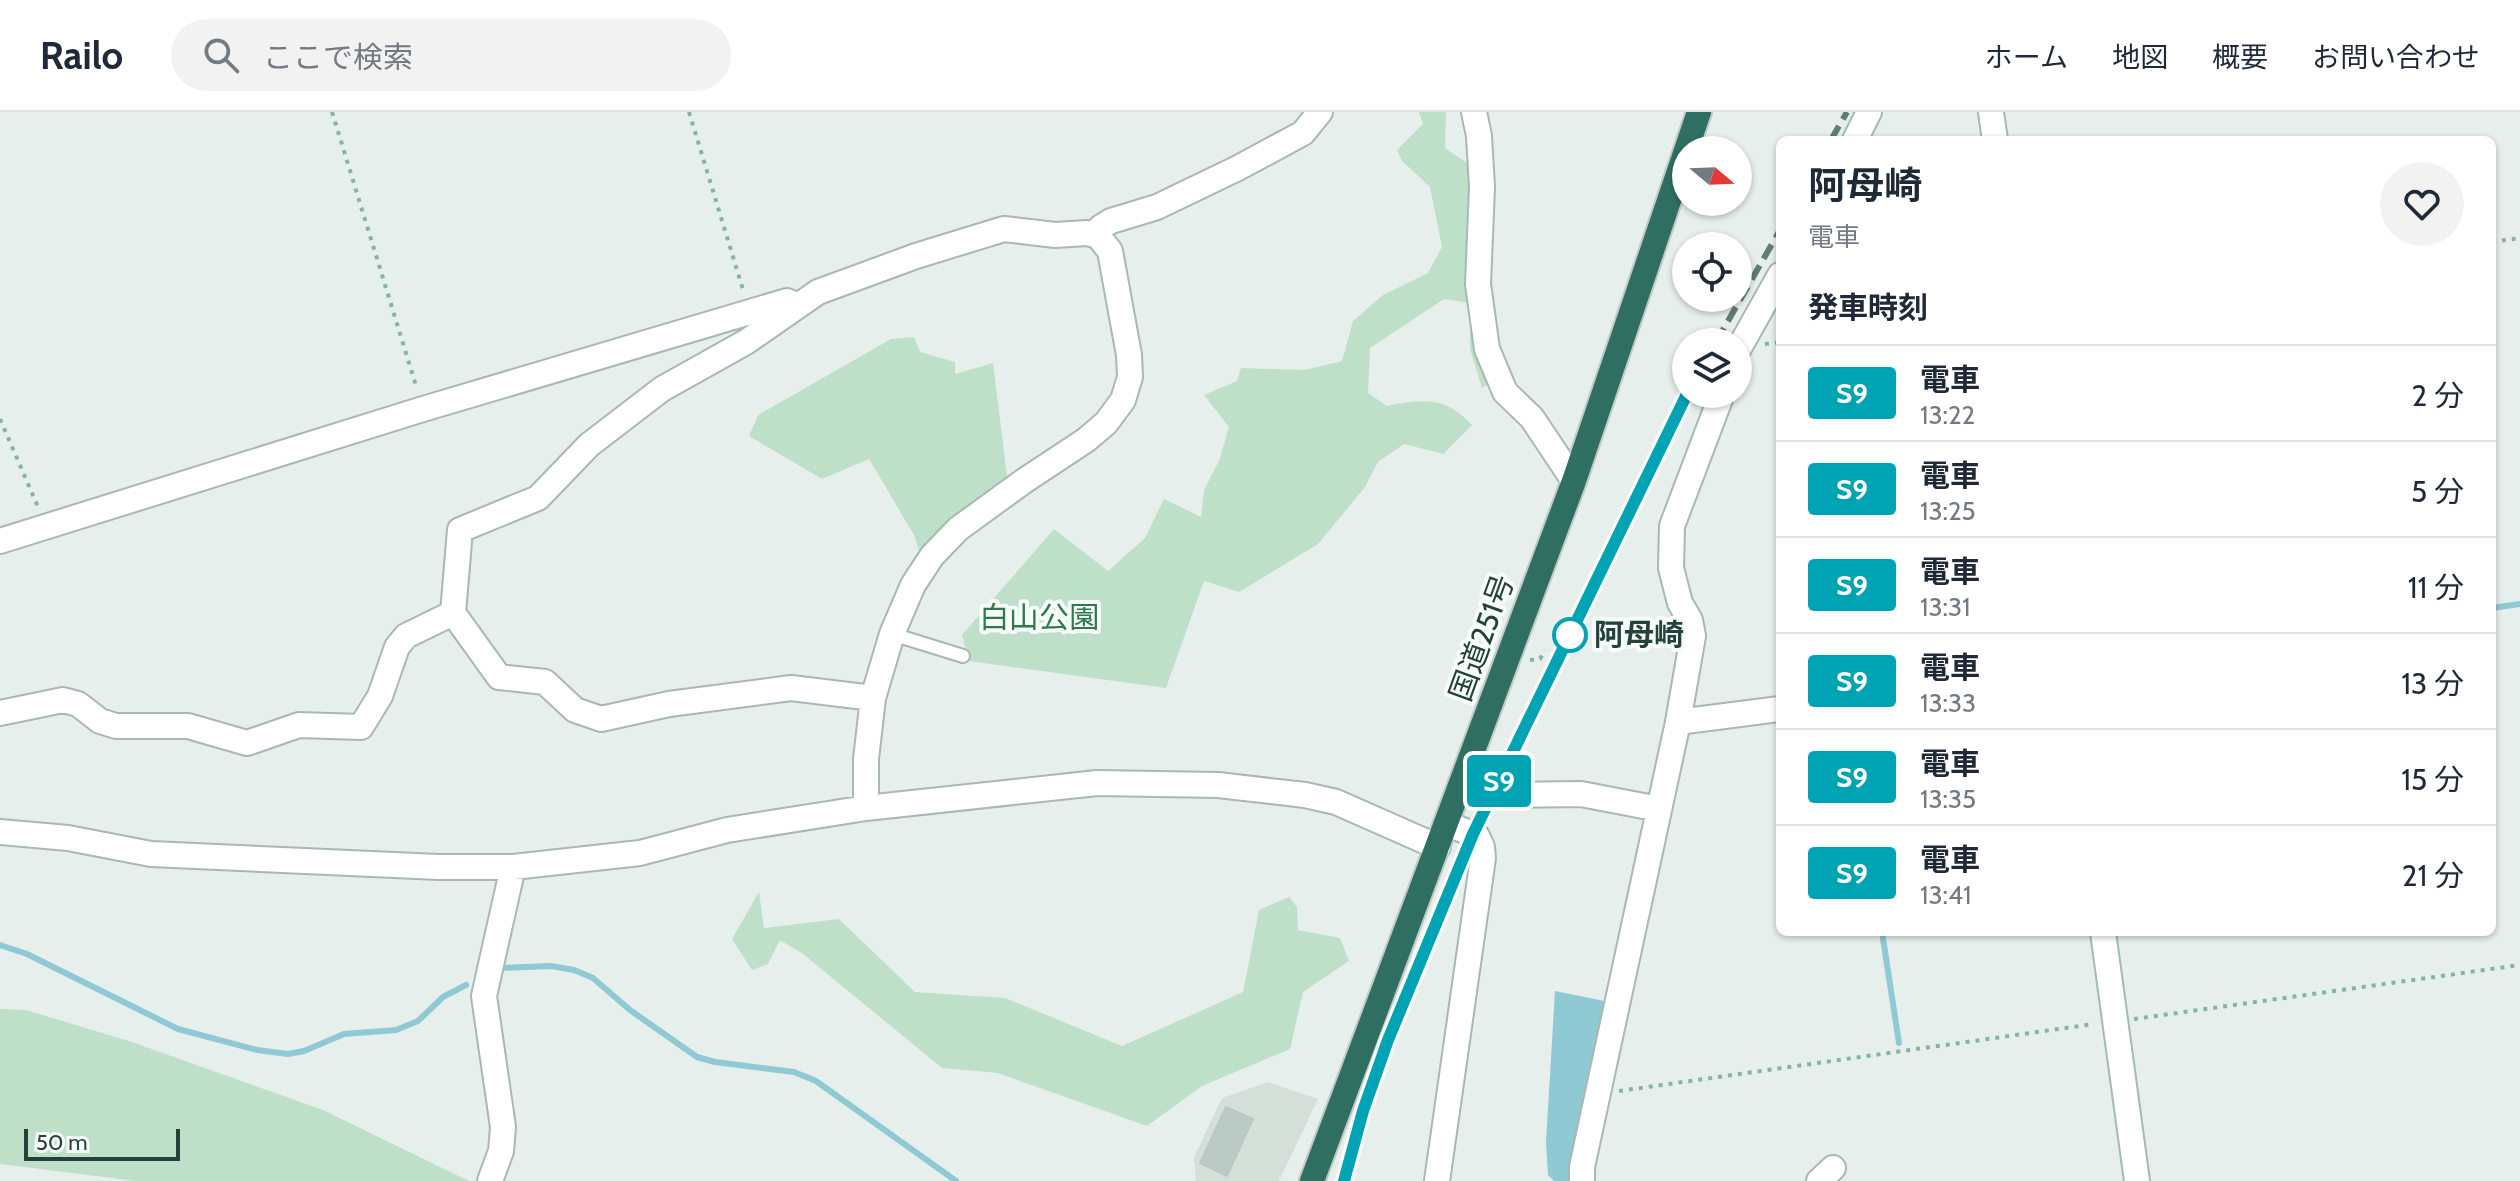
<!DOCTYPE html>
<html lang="ja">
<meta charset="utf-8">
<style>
body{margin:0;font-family:Cabin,"Noto Sans JP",sans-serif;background:#f2f2f3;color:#1f2937;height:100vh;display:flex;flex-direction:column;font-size:30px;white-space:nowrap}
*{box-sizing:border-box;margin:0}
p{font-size:26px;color:#747a83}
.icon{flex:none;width:44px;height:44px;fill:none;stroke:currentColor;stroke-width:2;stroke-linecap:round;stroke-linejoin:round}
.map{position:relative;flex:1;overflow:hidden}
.details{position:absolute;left:1776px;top:24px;width:720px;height:800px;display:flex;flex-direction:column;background:#fff;border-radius:12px;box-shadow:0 2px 6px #0004}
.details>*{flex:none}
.badge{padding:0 16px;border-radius:6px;font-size:28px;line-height:52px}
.needle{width:52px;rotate:109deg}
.tools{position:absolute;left:1672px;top:24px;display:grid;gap:16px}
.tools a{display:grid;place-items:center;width:80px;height:80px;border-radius:50%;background:#fff;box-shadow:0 2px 6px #0004;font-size:40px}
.scale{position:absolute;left:24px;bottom:20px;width:156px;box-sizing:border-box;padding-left:8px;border:4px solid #24423a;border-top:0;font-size:22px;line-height:28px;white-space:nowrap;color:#24423a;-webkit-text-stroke:6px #f7fbf9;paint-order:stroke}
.map>.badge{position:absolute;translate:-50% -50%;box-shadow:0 0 0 4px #fff}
h2{padding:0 32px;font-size:30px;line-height:72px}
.round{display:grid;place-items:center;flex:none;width:84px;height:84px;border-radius:42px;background:#f2f2f3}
.headline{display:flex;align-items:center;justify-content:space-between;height:136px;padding:0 32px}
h1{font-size:38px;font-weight:700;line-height:60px}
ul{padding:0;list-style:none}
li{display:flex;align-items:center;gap:24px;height:96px;padding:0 32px;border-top:2px solid #e0e1e3}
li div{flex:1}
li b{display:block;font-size:30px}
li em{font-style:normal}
li .badge{min-width:88px;font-weight:700;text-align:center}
header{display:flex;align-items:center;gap:48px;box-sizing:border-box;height:112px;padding:0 40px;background:#fff;border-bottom:2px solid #e0e1e3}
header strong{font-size:38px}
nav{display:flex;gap:44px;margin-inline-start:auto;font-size:28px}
.search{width:560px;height:72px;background:#f2f2f3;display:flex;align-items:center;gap:20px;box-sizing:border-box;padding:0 28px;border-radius:44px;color:#747a83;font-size:30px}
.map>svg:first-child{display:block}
</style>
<header>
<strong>Railo</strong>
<div class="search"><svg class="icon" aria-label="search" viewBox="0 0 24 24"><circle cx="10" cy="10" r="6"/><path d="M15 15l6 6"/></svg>ここで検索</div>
<nav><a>ホーム</a><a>地図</a><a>概要</a><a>お問い合わせ</a></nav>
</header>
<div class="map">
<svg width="2520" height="1069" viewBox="0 0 2520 1069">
<rect width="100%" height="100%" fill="#e6efeb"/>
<path fill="#d4dfda" d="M 1268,970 L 1318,987 L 1279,1069 L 1196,1069 L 1194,1045 L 1222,986 Z"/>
<path fill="#bfe0c8" d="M 1419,0 L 1446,0 L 1445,36 L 1476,57 L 1491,270 L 1482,276 L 1470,237 L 1470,191 L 1444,187 L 1370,236 L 1368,281 L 1387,294 C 1424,287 1445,284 1472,313 L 1443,342 L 1404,332 L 1378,350 L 1365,375 L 1318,432 L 1239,480 L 1204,469 L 1166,576 L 969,549 L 962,523 L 1054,417 L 1108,459 L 1145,426 L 1164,387 L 1201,405 L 1204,378 L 1219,349 L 1229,315 L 1204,283 L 1237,269 L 1241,256 L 1305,258 L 1342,249 L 1353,209 L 1383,183 L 1428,161 L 1442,135 L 1430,75 L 1402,49 L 1397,38 L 1423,12 Z
M 914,225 L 920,240 L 955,250 L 955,262 L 993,251 L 1008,372 L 922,448 L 914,423 L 869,347 L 822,367 L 749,324 L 758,303 L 891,227 Z
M 759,780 L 764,816 L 839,807 L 915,880 L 1005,886 L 1122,934 L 1243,880 L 1259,798 L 1289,785 L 1297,795 L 1298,818 L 1340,826 L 1349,849 L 1303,880 L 1290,937 L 1202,974 L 1147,1014 L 998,961 L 942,956 L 803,842 L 780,828 L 768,852 L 752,858 L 732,827 Z
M 0,897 L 26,898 L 132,930 L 323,998 L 469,1069 L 136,1069 L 0,1052 Z"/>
<path fill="#8ec9d4" d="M 1555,879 L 1609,890 L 1572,1069 L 1554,1069 L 1548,1063 L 1546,1030 Z"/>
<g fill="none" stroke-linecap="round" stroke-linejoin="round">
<path stroke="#8ec9d4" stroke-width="6" d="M 2492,496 L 2520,492
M 1882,820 L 1899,931
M 0,833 L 27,842 L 178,917 L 257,938 L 288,942 L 304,939 L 344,922 L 396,918 L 418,909 L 443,885 L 466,873
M 500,856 L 551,854 L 574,858 L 593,866 L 630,898 L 697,945 L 715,950 L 794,960 L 816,969 L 956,1069"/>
</g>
<path fill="#bbcac4" stroke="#b8c9c2" stroke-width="2" d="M 1226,995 L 1253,1007 L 1227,1064 L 1200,1051 Z"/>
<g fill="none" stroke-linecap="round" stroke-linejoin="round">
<g stroke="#a8b8b2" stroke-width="16">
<path id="lane" d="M 892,522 L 963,544"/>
</g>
<g stroke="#a8b8b2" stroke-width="28">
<path id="street" d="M 1474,0 L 1479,24 L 1482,75 L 1478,172 L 1487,237 L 1505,280 L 1532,306 L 1574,369
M 1855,28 L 1869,0
M 1098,124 L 1101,115 L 1111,109 L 1157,95 L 1238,56 L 1303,21 L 1320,0
M 1738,238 L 1780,163
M 0,429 L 423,297 L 787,189 L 796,193
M 0,601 L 63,588 L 78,592 L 100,609 L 116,614 L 188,614 L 247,631 L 299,613 L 361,615 L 380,584 L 397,535 L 406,524 L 453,501
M 1678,610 L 1780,597
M 1463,669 L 1494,680 L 1511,683 L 1581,682 L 1659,697
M 866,696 L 866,647 L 873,586 L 892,522 L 913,473 L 932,444 L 958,417 L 1024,369 L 1086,328 L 1106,311 L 1123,288 L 1130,265 L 1129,243 L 1110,139 L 1098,124 L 1087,121 L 1055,123 L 1004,117 L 916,144 L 818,180 L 746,230 L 662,277 L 589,333 L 538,386 L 460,418 L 453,501 L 499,565 L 545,570 L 575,598 L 601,607 L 669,592 L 791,576 L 873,586
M 0,720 L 68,726 L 151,742 L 439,755 L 513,755 L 640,741 L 727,718 L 866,696 L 1097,671 L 1218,673 L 1305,683 L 1336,690 L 1438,735
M 490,1069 L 501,1039 L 503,1015 L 484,884 L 513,755
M 1437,1069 L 1483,746 L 1482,735 L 1477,724 L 1448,712
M 1582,1069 L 1582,1055 L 1678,610 L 1693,524 L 1690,508 L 1680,491 L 1671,456 L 1672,414 L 1722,282
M 1819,1069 L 1833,1056"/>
</g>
<g stroke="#a4bbb3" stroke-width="28">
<path id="secondary" d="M 1991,0 L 1995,28
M 2103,820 L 2137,1069"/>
</g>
<g stroke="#c2cac8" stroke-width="28">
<path id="highway" d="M 1312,1069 L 1574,369 L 1699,0"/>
</g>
<path stroke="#86b3a5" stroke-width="4" stroke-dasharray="4 6" stroke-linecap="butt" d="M 332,0 L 417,277
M 689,0 L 744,181
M 2492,130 L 2520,126
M 1765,232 L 1780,230
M 0,307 L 38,395
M 1530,548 L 1540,547 L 1545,538
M 2134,907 L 2520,853
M 1619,979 L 2094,912"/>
<use href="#lane" stroke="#fff" stroke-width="12"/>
<use href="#street" stroke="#fff" stroke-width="24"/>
<use href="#secondary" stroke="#fff" stroke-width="24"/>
<use href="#highway" stroke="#2f6f62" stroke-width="24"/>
<path stroke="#5f7d75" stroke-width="6" stroke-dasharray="16 8" stroke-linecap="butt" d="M 1831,28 L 1847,0
M 1716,230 L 1780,118
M 1344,1069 L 1363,999 L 1388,928 L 1473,722 L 1687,282"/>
</g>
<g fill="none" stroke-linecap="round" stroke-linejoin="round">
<g stroke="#fff" stroke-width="18">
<path id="line" d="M 1344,1069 L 1363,999 L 1388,928 L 1473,722 L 1687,282"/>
</g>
<use href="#line" stroke="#00a3b4" stroke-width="12"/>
</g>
<circle fill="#fff" stroke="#00a3b4" stroke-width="4" cx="1570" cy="523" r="16"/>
<g text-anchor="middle" stroke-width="8" stroke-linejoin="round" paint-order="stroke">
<g font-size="30" fill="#2d7a4b" stroke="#f7fbf9">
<text x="1039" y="516">白山公園</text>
</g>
<g font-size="30" font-weight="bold" fill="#24423a" stroke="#f7fbf9" text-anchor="start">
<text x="1594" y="533">阿母崎</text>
</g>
<g font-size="30" fill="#24423a" stroke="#f7fbf9">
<text transform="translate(1482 526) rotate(-70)" y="10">国道251号</text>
</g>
</g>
</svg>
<div class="tools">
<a><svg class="needle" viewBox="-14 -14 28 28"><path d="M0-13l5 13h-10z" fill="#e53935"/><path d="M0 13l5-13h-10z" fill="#747a83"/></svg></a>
<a><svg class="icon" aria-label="locate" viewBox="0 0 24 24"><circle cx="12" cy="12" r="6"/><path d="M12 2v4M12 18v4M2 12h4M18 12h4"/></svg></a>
<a><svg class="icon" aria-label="layers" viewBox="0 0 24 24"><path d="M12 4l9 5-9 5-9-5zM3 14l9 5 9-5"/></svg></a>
</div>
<div class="scale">50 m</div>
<b class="badge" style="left:1499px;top:669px;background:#00a3b4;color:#fff">S9</b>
<section class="details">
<div class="headline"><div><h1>阿母崎</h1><p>電車</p></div><a class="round"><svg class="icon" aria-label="heart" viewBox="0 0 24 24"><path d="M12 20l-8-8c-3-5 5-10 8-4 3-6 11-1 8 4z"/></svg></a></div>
<h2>発車時刻</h2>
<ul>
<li><span class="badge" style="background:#00a3b4;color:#fff">S9</span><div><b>電車</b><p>13:22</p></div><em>2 分</em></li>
<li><span class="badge" style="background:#00a3b4;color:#fff">S9</span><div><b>電車</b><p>13:25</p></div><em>5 分</em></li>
<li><span class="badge" style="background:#00a3b4;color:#fff">S9</span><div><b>電車</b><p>13:31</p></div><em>11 分</em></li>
<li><span class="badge" style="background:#00a3b4;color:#fff">S9</span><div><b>電車</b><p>13:33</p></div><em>13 分</em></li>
<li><span class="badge" style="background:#00a3b4;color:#fff">S9</span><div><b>電車</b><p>13:35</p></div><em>15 分</em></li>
<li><span class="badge" style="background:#00a3b4;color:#fff">S9</span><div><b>電車</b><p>13:41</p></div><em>21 分</em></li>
</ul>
</section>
</div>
